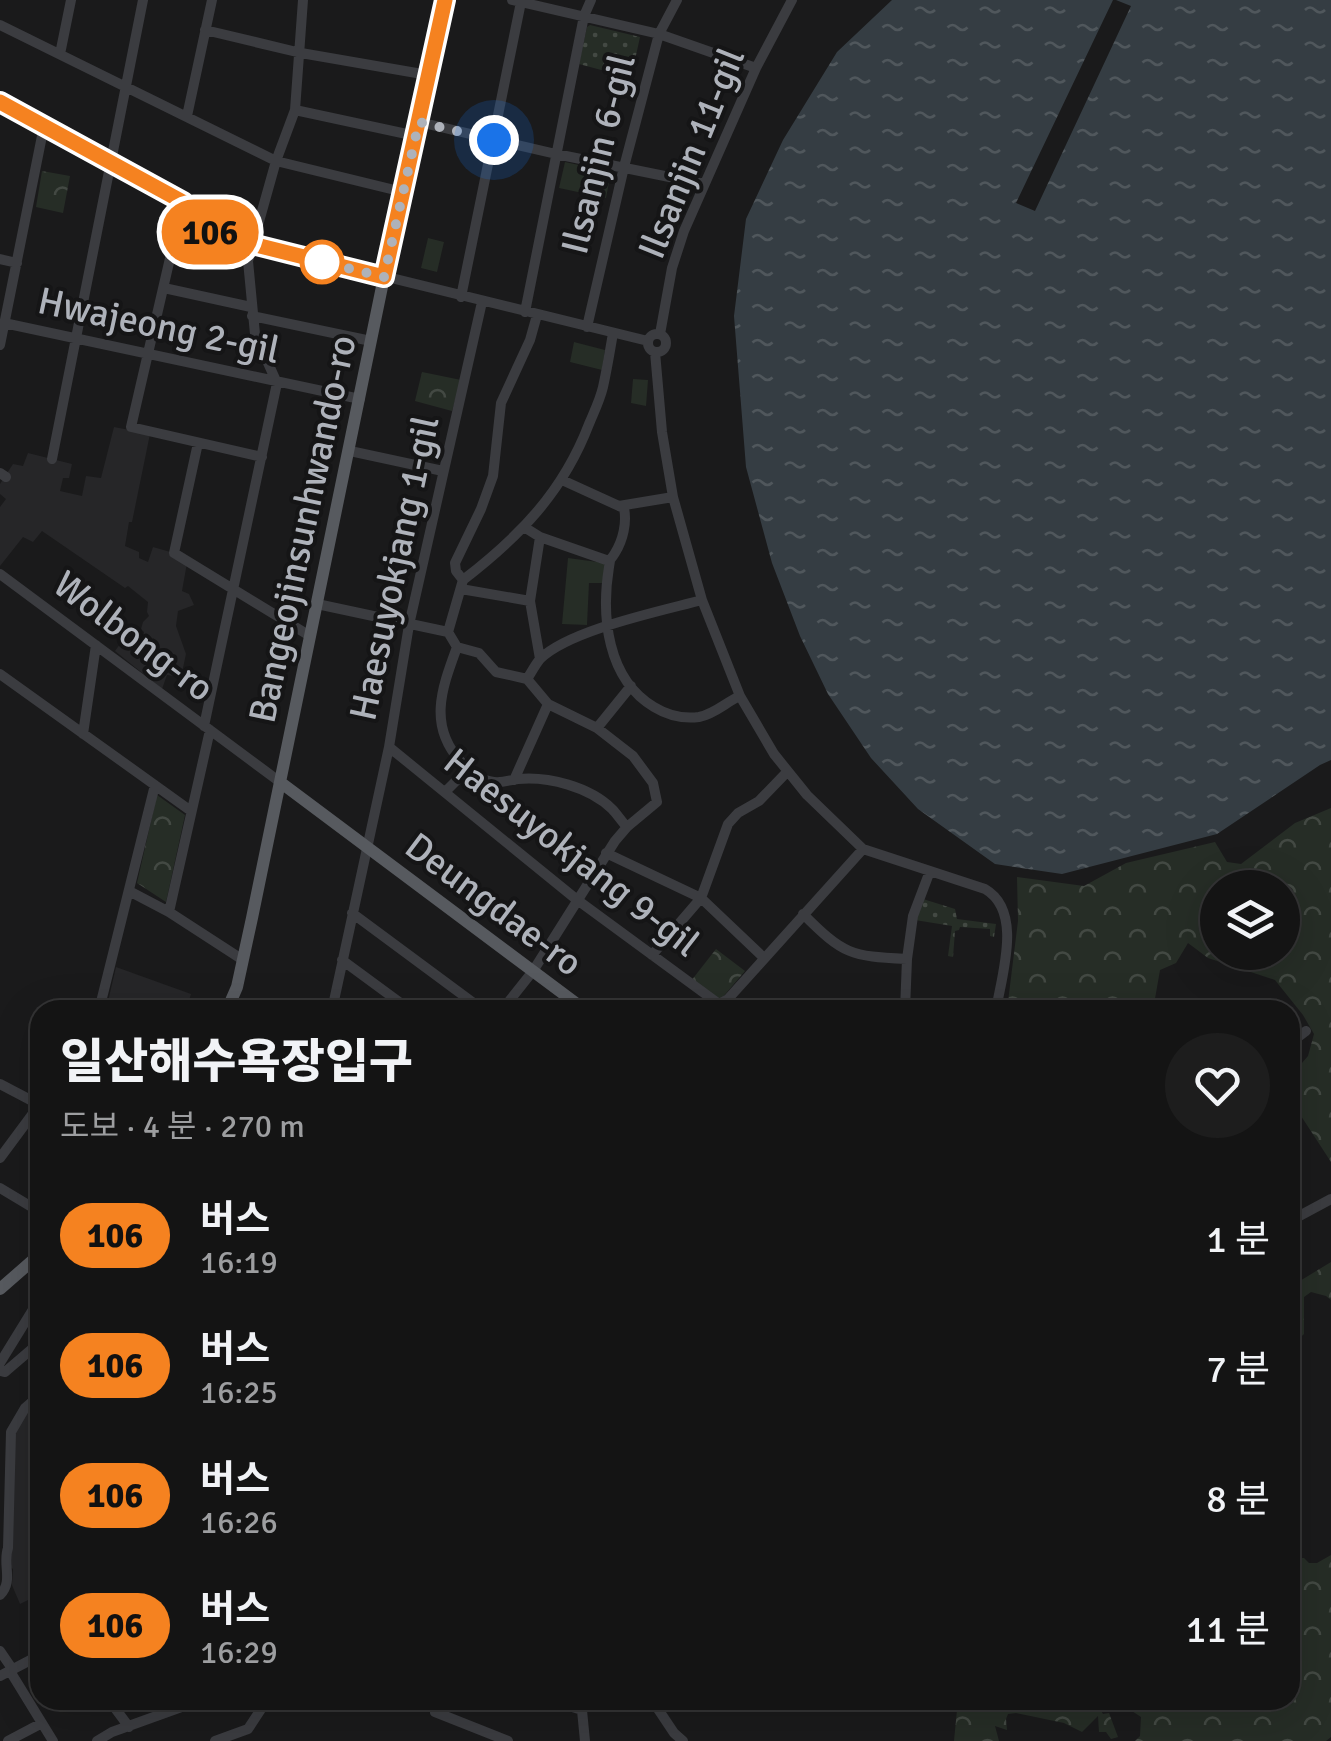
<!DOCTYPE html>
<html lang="ko">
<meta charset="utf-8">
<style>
body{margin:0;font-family:Signika,"Noto Sans KR",sans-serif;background:#1d1d1d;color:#f1f3f6;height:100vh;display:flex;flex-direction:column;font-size:38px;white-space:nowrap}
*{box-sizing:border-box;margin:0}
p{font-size:32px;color:#9d9ea0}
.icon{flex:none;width:55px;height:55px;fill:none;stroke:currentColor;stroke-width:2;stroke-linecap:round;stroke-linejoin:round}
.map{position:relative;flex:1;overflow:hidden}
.details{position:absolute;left:30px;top:1000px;width:1270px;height:710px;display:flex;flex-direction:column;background:#141414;border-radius:30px;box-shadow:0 10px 40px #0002,0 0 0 2px #333334}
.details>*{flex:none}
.badge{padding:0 20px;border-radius:32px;font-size:35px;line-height:65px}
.buttons{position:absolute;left:1200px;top:870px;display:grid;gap:20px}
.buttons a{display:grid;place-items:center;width:100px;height:100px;border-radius:50%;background:#141414;box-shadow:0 10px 40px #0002,0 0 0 2px #333334;font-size:50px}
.you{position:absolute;width:50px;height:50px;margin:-25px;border:8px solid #fff;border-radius:50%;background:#1a73e8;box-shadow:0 0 0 15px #1a73e833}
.map>.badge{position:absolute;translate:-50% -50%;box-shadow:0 0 0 5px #fff}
.round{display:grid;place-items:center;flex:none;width:105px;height:105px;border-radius:52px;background:#1d1d1d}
.overview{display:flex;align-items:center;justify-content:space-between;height:170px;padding:0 30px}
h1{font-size:48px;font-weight:800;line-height:75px}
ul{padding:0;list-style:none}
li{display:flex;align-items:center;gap:30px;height:130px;padding:0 30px}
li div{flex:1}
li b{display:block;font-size:38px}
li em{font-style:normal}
li .badge{min-width:110px;font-weight:700;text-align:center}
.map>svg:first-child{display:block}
</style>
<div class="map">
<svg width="1331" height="1741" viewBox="0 0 1331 1741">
<defs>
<pattern id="grass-dots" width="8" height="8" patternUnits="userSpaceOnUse" patternTransform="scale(2.5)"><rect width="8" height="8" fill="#262d26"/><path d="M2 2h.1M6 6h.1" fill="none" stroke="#434943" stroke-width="1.8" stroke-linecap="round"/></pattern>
<pattern id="forest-crowns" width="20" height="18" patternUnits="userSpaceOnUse" patternTransform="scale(2.5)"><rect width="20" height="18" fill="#262d26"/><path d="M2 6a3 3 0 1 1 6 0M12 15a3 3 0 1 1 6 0" fill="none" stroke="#434943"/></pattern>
<pattern id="water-ripples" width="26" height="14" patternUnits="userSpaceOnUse" patternTransform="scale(2.5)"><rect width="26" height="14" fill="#353d43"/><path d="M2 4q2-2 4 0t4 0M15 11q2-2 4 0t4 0" fill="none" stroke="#50575c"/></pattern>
</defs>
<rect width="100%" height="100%" fill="#1a1a1b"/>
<path fill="#262628" d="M 114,427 L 150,434 L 132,522 L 129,522 L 125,546 L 139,552 L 139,558 L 148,562 L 153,547 L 174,553 L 187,563 L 182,591 L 189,594 L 194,605 L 178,611 L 176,626 L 186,654 L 181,677 L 167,675 L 162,689 L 115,651 L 123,640 L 141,651 L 144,632 L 141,629 L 143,622 L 149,616 L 147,612 L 148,602 L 128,586 L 125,588 L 42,531 L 33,542 L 23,537 L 0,566 L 0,507 L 6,499 L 0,494 L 0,484 L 13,464 L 23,466 L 28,453 L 72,464 L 69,478 L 63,478 L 60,491 L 82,496 L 86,476 L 101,478 Z
M 116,967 L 191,994 L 186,1010 L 106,1010 Z
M 40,1399 L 40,1594 L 20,1604 L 12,1585 L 13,1569 L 6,1563 L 15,1433 L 31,1406 Z"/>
<path fill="url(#grass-dots)" d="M 590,25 L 640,37 L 631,78 L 579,64 L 587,27 Z
M 923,899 L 955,909 L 957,919 L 996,924 L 994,937 L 990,936 L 990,929 L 960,927 L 959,930 L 955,931 L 953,957 L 948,956 L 952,926 L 915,920 Z"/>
<path fill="url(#forest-crowns)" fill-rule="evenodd" d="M 42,171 L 70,176 L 63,213 L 36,207 Z
M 422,372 L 461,380 L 452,411 L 415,401 Z
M 157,795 L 185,815 L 166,902 L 137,883 Z
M 1331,808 L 1331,1162 L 1290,1099 L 1290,1077 L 1308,1056 L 1314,1034 L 1303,1015 L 1275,980 L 1208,958 L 1188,943 L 1176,963 L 1160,970 L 1153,1010 L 1007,1010 L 1018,921 L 1017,877 L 1084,886 L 1126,863 L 1215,842 L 1227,862 L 1241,864 L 1295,823 ZM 1218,888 L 1282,888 L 1282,952 L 1218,952 Z
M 716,949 L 745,971 L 722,998 L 716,999 L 691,981 Z
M 1331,1262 L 1331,1300 L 1326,1296 L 1311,1292 L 1304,1297 L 1304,1334 L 1290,1347 L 1290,1287 Z
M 1331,1555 L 1331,1737 L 1326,1741 L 1135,1741 L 1140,1736 L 1141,1717 L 1132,1711 L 1133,1700 L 1290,1700 L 1290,1564 L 1297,1558 L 1304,1558 L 1309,1563 L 1317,1563 Z
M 958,1700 L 1094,1700 L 1103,1714 L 1109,1713 L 1118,1737 L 1111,1739 L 1106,1732 L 1099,1732 L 1098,1716 L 1082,1732 L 1064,1723 L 1016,1713 L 1008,1714 L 1006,1719 L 1007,1730 L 995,1726 L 999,1741 L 954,1741 Z"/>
<path fill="#262d26" d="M 565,162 L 611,172 L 606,198 L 559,188 Z
M 428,238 L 444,242 L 437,272 L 421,268 Z
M 574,342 L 605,350 L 602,370 L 570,362 Z
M 633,379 L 648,380 L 646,406 L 631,403 Z
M 568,558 L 605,563 L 604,583 L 589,583 L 587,625 L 562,624 Z"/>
<path fill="url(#water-ripples)" d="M 892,0 L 1113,0 L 1016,203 L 1035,211 L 1131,6 L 1116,0 L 1331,0 L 1331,760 L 1320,765 L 1217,834 L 1062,874 L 995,864 L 918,809 L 871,758 L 828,694 L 800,636 L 772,563 L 746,467 L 734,316 L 746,219 L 783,140 L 837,52 Z"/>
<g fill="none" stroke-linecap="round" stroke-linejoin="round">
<path stroke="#3b3c40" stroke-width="10" d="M 512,0 L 659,34 L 756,68
M 0,25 L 276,161 L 403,192
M 205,30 L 301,53 L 428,75
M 60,54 L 71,0
M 0,102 L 183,202 L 212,234 L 648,341
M 295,110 L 416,136
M 187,116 L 212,0
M 419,122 L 556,154 L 704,184
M 183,202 L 131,427 L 262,457
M 0,259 L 17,263
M 164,288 L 251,307
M 461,297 L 521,2
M 525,312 L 584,16 L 591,0
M 252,316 L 371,341
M 4,323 L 360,399
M 587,327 L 624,167 L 659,34 L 677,0
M 660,334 L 672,268 L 684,231 L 756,68 L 792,0
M648 343a9 9 0 1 1 18 0a9 9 0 1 1-18 0Z
M 0,345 L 44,126
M 655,352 L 662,432 L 673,497 L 702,600 L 740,696 L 774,754 L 807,795 L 863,849 L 985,889 C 1023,911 1002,974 996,1010
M 198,443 L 174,553 L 310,636
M 350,451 L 443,471
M 52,459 L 143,0
M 0,473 L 6,477
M 562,480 L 619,506 L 673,497
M 619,506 L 624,508 C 627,523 623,540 615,553 C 609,563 611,555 609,567 C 601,616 607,679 654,707 C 667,715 683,719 699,717 C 715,714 726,702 740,696
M 524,527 L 540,537 L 609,561
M 0,574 L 280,782
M 463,580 C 520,536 563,492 589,424 C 594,412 600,400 603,387 C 607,369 610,351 613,333
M 461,589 L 530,601
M 317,604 L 448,632
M 457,647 L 448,632 L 463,580 L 456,571 L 455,563 L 481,509 L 493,476 L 501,403 L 530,340 L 537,315
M 457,647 C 442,688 427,726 462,763 C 471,772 481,781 494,782 C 503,783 510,780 518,779 C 548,776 590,787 612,809 C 617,814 622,822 627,827
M 457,647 L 479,653 L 496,672 L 527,679
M 540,659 L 530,601 L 540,537
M 0,674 L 191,811
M 527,679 C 531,673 535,665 540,659 C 569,630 661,611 702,600
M 204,726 L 277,383 L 255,334 L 248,261 L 276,161 L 295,110 L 303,0
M 597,728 L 631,686
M 83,734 L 96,645
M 389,747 L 576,899 L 719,1004
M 514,780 L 548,704
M 445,792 L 468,769
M 606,853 L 701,898 L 763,957
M 129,891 L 169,912 L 243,960
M 169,912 L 210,730
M 352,913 L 483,1010
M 803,914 C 844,955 850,956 907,959
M 652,955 L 701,898 L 728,824 L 738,813 L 759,801 L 787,772
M 342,960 L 410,1010
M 728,999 L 742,1010
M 721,1009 L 719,1004 L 728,999 L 863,849
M 99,1010 L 155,785
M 332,1010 L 389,747 L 409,625 L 482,302
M 383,1010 L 392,997
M 502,1010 L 533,971 L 615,841 L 627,827 L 657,802 L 653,783 L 633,756 L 597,728 L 548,704 L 527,679
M 905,1010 L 907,959 L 913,916 L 930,871
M 1290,1043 L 1306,1031
M 0,1084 L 40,1105
M 0,1158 L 40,1104
M 0,1188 L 40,1212
M 1290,1221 L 1331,1199
M 0,1363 L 40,1298
M 0,1371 L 5,1372 L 40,1342
M 0,1595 C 14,1581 2,1564 8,1548 L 11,1432 L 25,1408 L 40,1395
M 0,1651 L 13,1670
M 10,1671 L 53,1741
M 0,1676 L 40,1655
M 109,1700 L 129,1727
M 438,1700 L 435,1712 L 508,1741
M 550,1700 L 582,1710
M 581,1700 L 585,1741
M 652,1700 L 674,1733 L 683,1741
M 8,1741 L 42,1723
M 97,1741 L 112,1732 L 201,1700
M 215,1741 L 248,1729 L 267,1700"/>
<path stroke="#575a5f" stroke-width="12" d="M 280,782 L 585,1010
M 227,1010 L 237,987 L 252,918 L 384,277 L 444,0
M 0,1289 L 40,1254"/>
</g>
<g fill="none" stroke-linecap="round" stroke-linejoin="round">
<g stroke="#fff" stroke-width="22">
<path id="line" d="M 0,102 L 183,202 L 212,234 L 384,277 L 445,0"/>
</g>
<use href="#line" stroke="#f58220" stroke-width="15"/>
<path stroke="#aeb2ba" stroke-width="10" stroke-dasharray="0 18" d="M 322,262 L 318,261 L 384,277 L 419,122 L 494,140"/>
</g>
<circle fill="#fff" stroke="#f58220" stroke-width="5" cx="322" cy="262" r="20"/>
<g text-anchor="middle" stroke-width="8" stroke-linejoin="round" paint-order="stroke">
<g font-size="38" fill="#aeb2ba" stroke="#151516">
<text transform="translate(691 153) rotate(-68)" y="13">Ilsanjin 11-gil</text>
<text transform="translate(598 154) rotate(-76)" y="13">Ilsanjin 6-gil</text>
<text transform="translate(159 325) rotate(12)" y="13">Hwajeong 2-gil</text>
<text transform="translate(302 529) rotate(-78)" y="13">Bangeojinsunhwando-ro</text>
<text transform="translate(394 568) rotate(-78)" y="13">Haesuyokjang 1-gil</text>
<text transform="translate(134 636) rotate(37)" y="13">Wolbong-ro</text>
<text transform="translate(572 852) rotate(38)" y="13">Haesuyokjang 9-gil</text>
<text transform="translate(494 904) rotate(37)" y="13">Deungdae-ro</text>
</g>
</g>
</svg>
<div class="buttons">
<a><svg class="icon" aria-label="layers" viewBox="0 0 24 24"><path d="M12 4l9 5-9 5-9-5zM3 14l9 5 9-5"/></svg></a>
</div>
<div class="you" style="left:494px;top:140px"></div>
<b class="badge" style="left:210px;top:232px;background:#f58220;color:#111">106</b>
<section class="details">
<div class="overview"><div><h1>일산해수욕장입구</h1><p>도보 · 4 분 · 270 m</p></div><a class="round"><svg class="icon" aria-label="heart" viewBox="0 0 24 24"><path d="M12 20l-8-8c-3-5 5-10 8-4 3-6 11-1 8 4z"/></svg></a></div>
<ul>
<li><span class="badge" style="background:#f58220;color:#111">106</span><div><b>버스</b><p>16:19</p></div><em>1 분</em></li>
<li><span class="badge" style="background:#f58220;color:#111">106</span><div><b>버스</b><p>16:25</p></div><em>7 분</em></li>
<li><span class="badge" style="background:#f58220;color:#111">106</span><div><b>버스</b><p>16:26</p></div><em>8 분</em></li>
<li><span class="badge" style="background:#f58220;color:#111">106</span><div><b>버스</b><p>16:29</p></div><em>11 분</em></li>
</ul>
</section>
</div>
